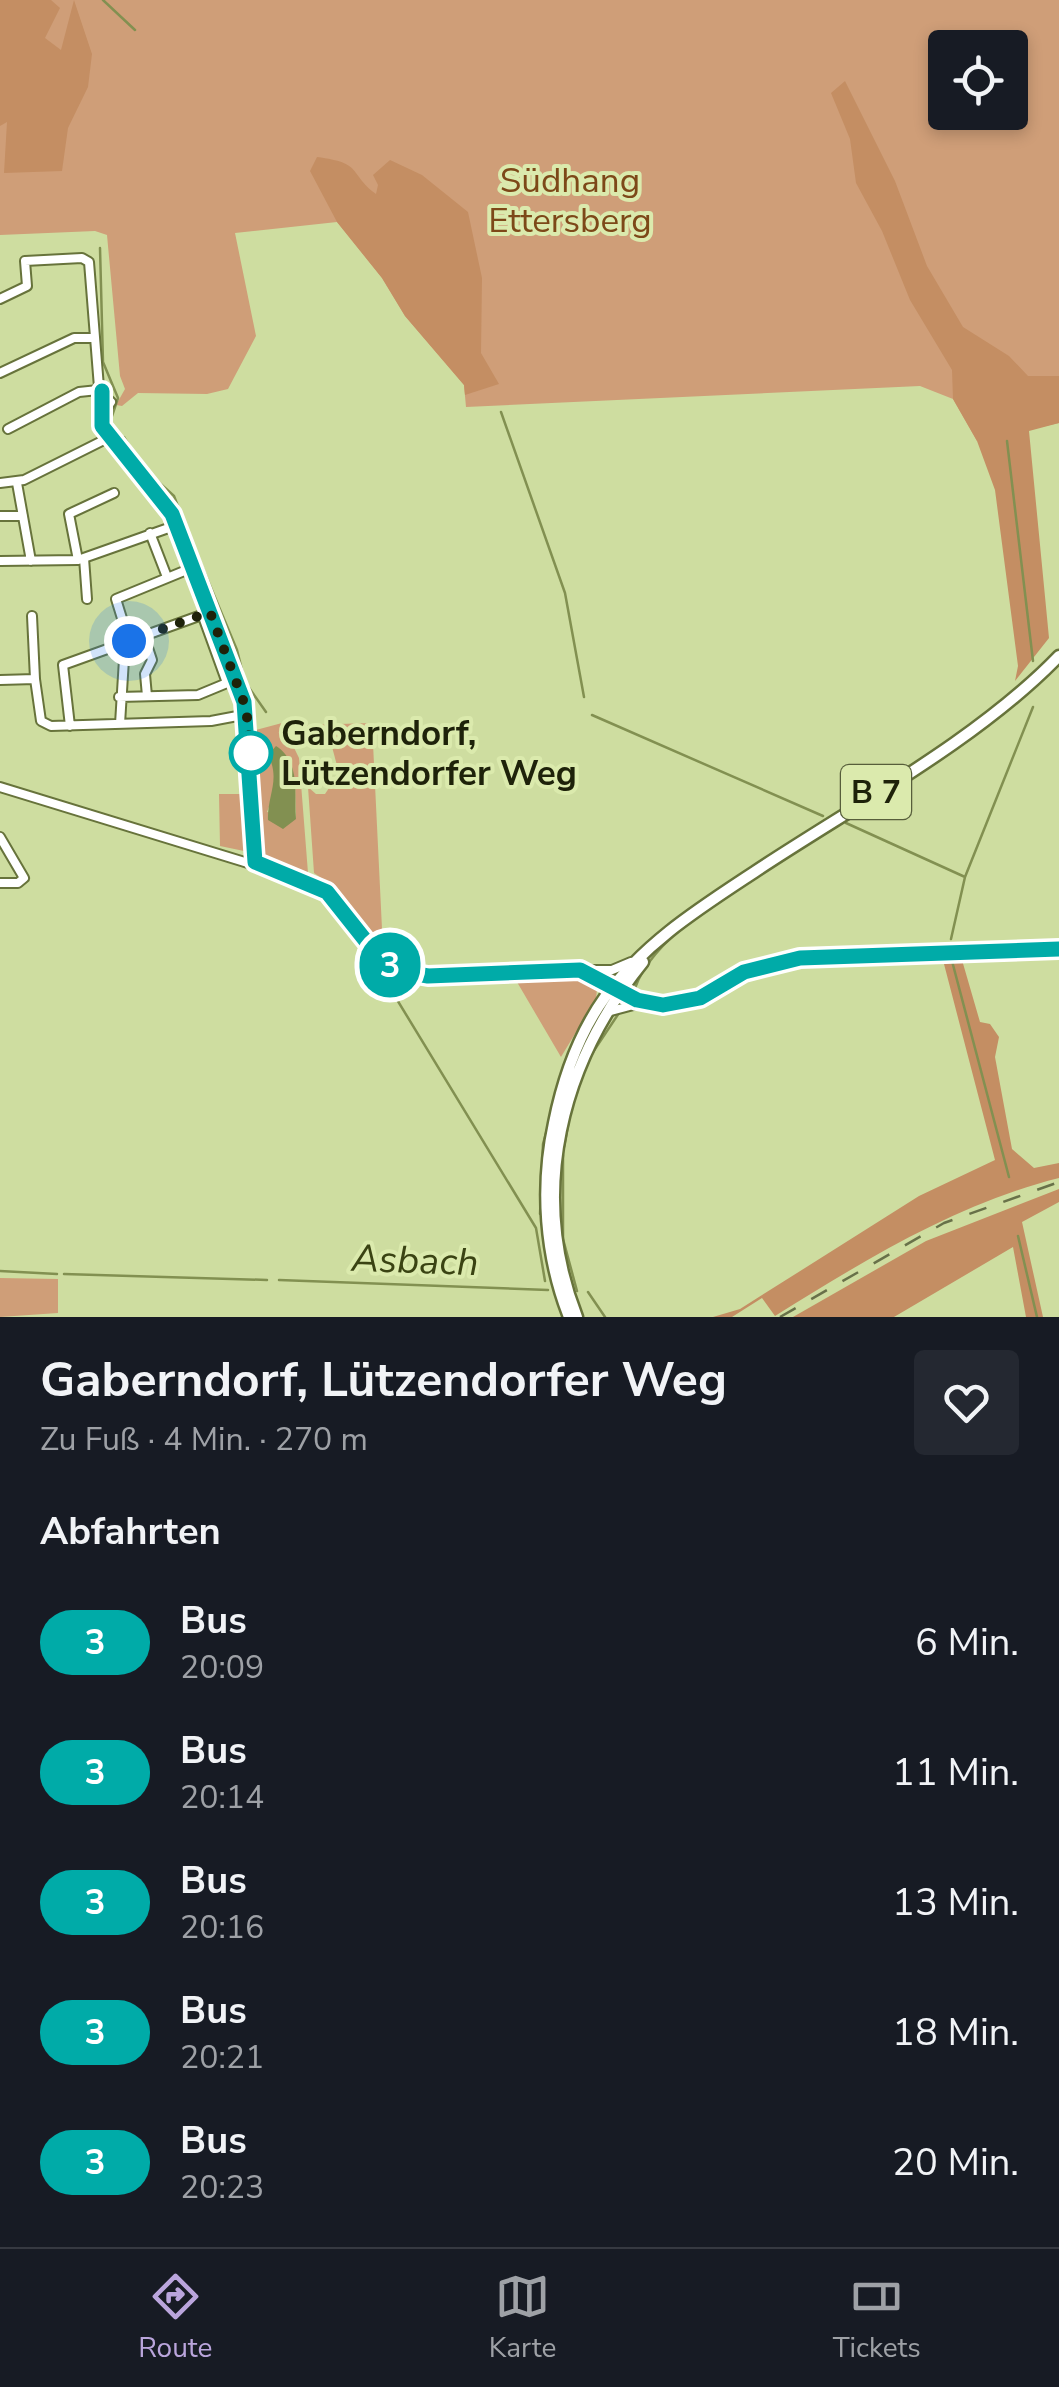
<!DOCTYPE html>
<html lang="de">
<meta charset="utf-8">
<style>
body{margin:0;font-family:"Nunito Sans",sans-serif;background:#242831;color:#f1f3f6;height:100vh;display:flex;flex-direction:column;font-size:38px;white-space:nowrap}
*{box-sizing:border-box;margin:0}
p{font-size:32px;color:#9ea1a6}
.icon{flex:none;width:55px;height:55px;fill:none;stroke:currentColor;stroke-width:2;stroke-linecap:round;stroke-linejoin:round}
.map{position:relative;height:1317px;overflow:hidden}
.sheet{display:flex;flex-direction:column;background:#171b24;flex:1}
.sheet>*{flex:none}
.badge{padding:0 20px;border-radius:32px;font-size:35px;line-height:65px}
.buttons{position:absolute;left:928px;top:30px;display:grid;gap:20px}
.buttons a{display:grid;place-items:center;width:100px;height:100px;border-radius:10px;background:#171b24;box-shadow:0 5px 15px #0003;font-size:50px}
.you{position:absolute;width:50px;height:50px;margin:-25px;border:8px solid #fff;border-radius:50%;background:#1a73e8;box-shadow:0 0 0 15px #1a73e833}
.map>.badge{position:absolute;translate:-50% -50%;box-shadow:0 0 0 5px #fff}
h2{padding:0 40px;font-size:38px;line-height:90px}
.round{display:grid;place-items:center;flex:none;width:105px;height:105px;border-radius:10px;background:#242831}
.summary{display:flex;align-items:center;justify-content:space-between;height:170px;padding:0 40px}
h1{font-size:48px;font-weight:700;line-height:75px}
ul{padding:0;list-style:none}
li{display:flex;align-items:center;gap:30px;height:130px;padding:0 40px}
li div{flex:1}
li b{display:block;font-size:38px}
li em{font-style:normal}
li .badge{min-width:110px;font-weight:700;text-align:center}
.dock{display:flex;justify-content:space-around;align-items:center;height:140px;border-top:2px solid #363941;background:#171b24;font-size:28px;color:#9ea1a6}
.dock a{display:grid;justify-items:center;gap:5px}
.dock .current{color:#baa5dc}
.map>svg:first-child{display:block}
</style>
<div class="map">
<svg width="1059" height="1317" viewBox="0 0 1059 1317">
<rect width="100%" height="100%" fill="#cedda0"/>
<path fill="#cf9e78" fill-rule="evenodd" d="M 0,0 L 1059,0 L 1059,423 L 977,441 L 953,399 L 920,386 L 466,407 L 464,385 L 405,316 L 382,278 L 337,222 L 235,233 L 256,336 L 228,389 L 207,394 L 138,393 L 122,406 L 116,405 L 125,389 L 120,376 L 107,235 L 95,231 L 0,235 ZM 945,48 L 1010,48 L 1010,112 L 945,112 Z
M 282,723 L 299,758 L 308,873 L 266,863 L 258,847 L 252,731 ZM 274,766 L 295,778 L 296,819 L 267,812 L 275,791 Z
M 372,723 L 383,949 L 339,890 L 314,873 L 308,787 L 316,794 L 325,794 L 339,773 L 331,743 L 305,744 L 307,725 Z
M 219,794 L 246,794 L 248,849 L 244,851 L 220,846 Z
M 560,979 L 588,981 L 597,989 L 596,999 L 561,1057 L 517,982 Z
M 0,1278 L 58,1279 L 58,1313 L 0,1317 Z"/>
<path fill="#c48e63" d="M 0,0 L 51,0 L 60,8 L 45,38 L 61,50 L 74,0 L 92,54 L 88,87 L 68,128 L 62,171 L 4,173 L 7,122 L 0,126 Z
M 845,81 L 895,181 L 927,266 L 963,327 L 1009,356 L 1028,376 L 1059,376 L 1059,423 L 1029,431 L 1049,638 L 1015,681 L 1018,666 L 995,490 L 977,441 L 953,399 L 952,370 L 910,300 L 882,231 L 856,183 L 850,139 L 831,93 Z
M 317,157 C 364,163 348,173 376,194 L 378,185 L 373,175 L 390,160 L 422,175 L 468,212 L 482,278 L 481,353 L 499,384 L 465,395 L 464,385 L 405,316 L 382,278 L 337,222 L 310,171 Z
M 962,960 L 980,1022 L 990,1024 L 999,1037 L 995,1057 L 1012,1149 L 1034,1168 L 1059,1163 L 1059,1178 C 956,1204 865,1260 775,1316 L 762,1298 L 732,1317 L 713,1317 L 740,1309 L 919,1196 L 995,1160 L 944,964 Z
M 1059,1189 L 1059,1202 L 1022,1222 L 1043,1317 L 1026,1317 L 1013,1247 L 894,1317 L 793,1317 L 926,1241 Z"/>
<path fill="#829051" d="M 276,746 C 301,762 294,793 296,819 L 283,829 L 268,820 C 267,795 281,780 268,755 Z"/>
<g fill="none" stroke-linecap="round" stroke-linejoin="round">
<path stroke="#829051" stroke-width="2.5" d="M 103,0 L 135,30
M 100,248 L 103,362 L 118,398 L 110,422 L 115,428
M 501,412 L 565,593 L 584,697
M 124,437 L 143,468 L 174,496 L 181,514
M 1007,441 L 1033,661
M 186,528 L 237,650 L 245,682 L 266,712
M 592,715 L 823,816
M 846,823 L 965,877 L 951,939
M 965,877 L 1033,707
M 952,961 L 1009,1177
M 382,975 L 536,1228 L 545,1281
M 635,988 C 655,929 758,876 809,843
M 593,1052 L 619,1013
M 569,1054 L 578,1034
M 564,1147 L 569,1120
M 563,1155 L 563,1239 L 577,1291
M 540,1214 L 543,1144 L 563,1071
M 1018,1236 L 1037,1317
M 0,1271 L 57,1274
M 64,1274 L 267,1280
M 279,1280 L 548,1290
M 588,1292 L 605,1317"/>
<g stroke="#67733b" stroke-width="12">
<path id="minor" d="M 0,299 L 27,286 L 25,261 L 82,258 L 89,262 L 102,425 L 172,513 L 246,708 L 255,862
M 0,373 L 74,338 L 95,338
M 98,390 L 111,402 L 100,418
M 8,429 L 79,392 L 98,390
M 0,483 L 24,480 L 110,437
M 17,483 L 31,561
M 0,516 L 23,516
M 150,533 L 167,577
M 84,558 L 87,599
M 78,560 L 69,514 L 114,493
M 0,561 L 78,560 L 177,525
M 32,616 L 35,679
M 144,636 L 152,660 L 145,674 L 147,696
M 129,641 L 116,599 L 194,567
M 0,680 L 35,679 L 41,721 L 51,726 L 211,721 L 248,714
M 119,697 L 198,695 L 227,683 L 202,614
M 120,724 L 125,643
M 70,726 L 63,665 L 210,612
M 0,787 L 313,883 L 345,910 L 380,959 L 416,975 L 580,970 L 644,1002 L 674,1005 L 700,998 L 759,967 L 800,958 L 1059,949
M 0,837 L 24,878 L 18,883 L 0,883
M 587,970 L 612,970 L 631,962
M 611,1011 L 641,1003"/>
</g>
<g stroke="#67733b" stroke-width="15">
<path id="major" d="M 569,1317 C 545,1256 540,1187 554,1123 C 563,1078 578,1035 605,997 C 645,942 700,908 756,871 C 854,806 978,740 1059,656
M 577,1317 C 528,1192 561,1063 643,962"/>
</g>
<use href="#minor" stroke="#fff" stroke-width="8"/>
<use href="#major" stroke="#fff" stroke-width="10"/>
<path stroke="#687149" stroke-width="2.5" stroke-dasharray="18 18" stroke-linecap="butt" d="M 780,1317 L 944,1223 L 1059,1182"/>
</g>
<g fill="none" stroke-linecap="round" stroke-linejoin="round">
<g stroke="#fff" stroke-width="22">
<path id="line" d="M 102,391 L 102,426 L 172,514 L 244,702 L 255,862 L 327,892 L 377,955 L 405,972 L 428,976 L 580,970 L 637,1000 L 663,1005 L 700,998 L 744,972 L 800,958 L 1059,949"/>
</g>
<use href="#line" stroke="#00aba8" stroke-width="15"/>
<path stroke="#1e220a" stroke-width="10" stroke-dasharray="0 18" d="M 129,641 L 210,612 L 246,708 L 251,753"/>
</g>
<circle fill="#fff" stroke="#00aba8" stroke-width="5" cx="251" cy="753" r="20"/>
<g text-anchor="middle" stroke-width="8" stroke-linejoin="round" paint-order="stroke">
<rect fill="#dbeaad" stroke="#575e3b" stroke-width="2.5" x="841" y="765" width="70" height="54" rx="8"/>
<g font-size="32" font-weight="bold" fill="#1e220a">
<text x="876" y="803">B 7</text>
</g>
<g font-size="35" fill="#7d4818" stroke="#dbeaad">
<text x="570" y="192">Südhang<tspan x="570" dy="40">Ettersberg</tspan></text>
</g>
<g font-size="35" font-weight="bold" fill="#1e220a" stroke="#dbeaad" text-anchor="start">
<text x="281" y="745">Gaberndorf,<tspan x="281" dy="40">Lützendorfer Weg</tspan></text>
</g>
<g font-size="38" font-style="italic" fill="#3a4313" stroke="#dbeaad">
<text transform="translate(415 1260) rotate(2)" y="13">Asbach</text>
</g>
</g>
</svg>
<div class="buttons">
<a><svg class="icon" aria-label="locate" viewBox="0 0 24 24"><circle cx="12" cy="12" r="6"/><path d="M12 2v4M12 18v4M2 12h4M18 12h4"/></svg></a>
</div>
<div class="you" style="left:129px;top:641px"></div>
<b class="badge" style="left:390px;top:965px;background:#00aba8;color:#fff">3</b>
</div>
<section class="sheet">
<div class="summary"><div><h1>Gaberndorf, Lützendorfer Weg</h1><p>Zu Fuß · 4 Min. · 270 m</p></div><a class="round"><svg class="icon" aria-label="heart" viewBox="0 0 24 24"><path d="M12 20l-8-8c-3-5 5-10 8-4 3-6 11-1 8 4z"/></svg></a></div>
<h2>Abfahrten</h2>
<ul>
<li><span class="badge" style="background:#00aba8;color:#fff">3</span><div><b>Bus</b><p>20:09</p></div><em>6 Min.</em></li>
<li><span class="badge" style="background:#00aba8;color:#fff">3</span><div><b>Bus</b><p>20:14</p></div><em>11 Min.</em></li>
<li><span class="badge" style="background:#00aba8;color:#fff">3</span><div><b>Bus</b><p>20:16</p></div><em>13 Min.</em></li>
<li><span class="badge" style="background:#00aba8;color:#fff">3</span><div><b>Bus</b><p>20:21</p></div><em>18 Min.</em></li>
<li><span class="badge" style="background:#00aba8;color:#fff">3</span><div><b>Bus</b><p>20:23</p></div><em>20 Min.</em></li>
</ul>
</section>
<nav class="dock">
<a class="current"><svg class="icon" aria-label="directions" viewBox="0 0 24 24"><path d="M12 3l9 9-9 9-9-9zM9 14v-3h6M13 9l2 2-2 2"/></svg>Route</a>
<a><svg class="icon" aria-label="map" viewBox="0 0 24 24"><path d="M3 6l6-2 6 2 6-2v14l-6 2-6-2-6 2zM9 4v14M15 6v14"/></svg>Karte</a>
<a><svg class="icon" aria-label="tickets" viewBox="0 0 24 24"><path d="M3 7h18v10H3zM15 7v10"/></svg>Tickets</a>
</nav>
